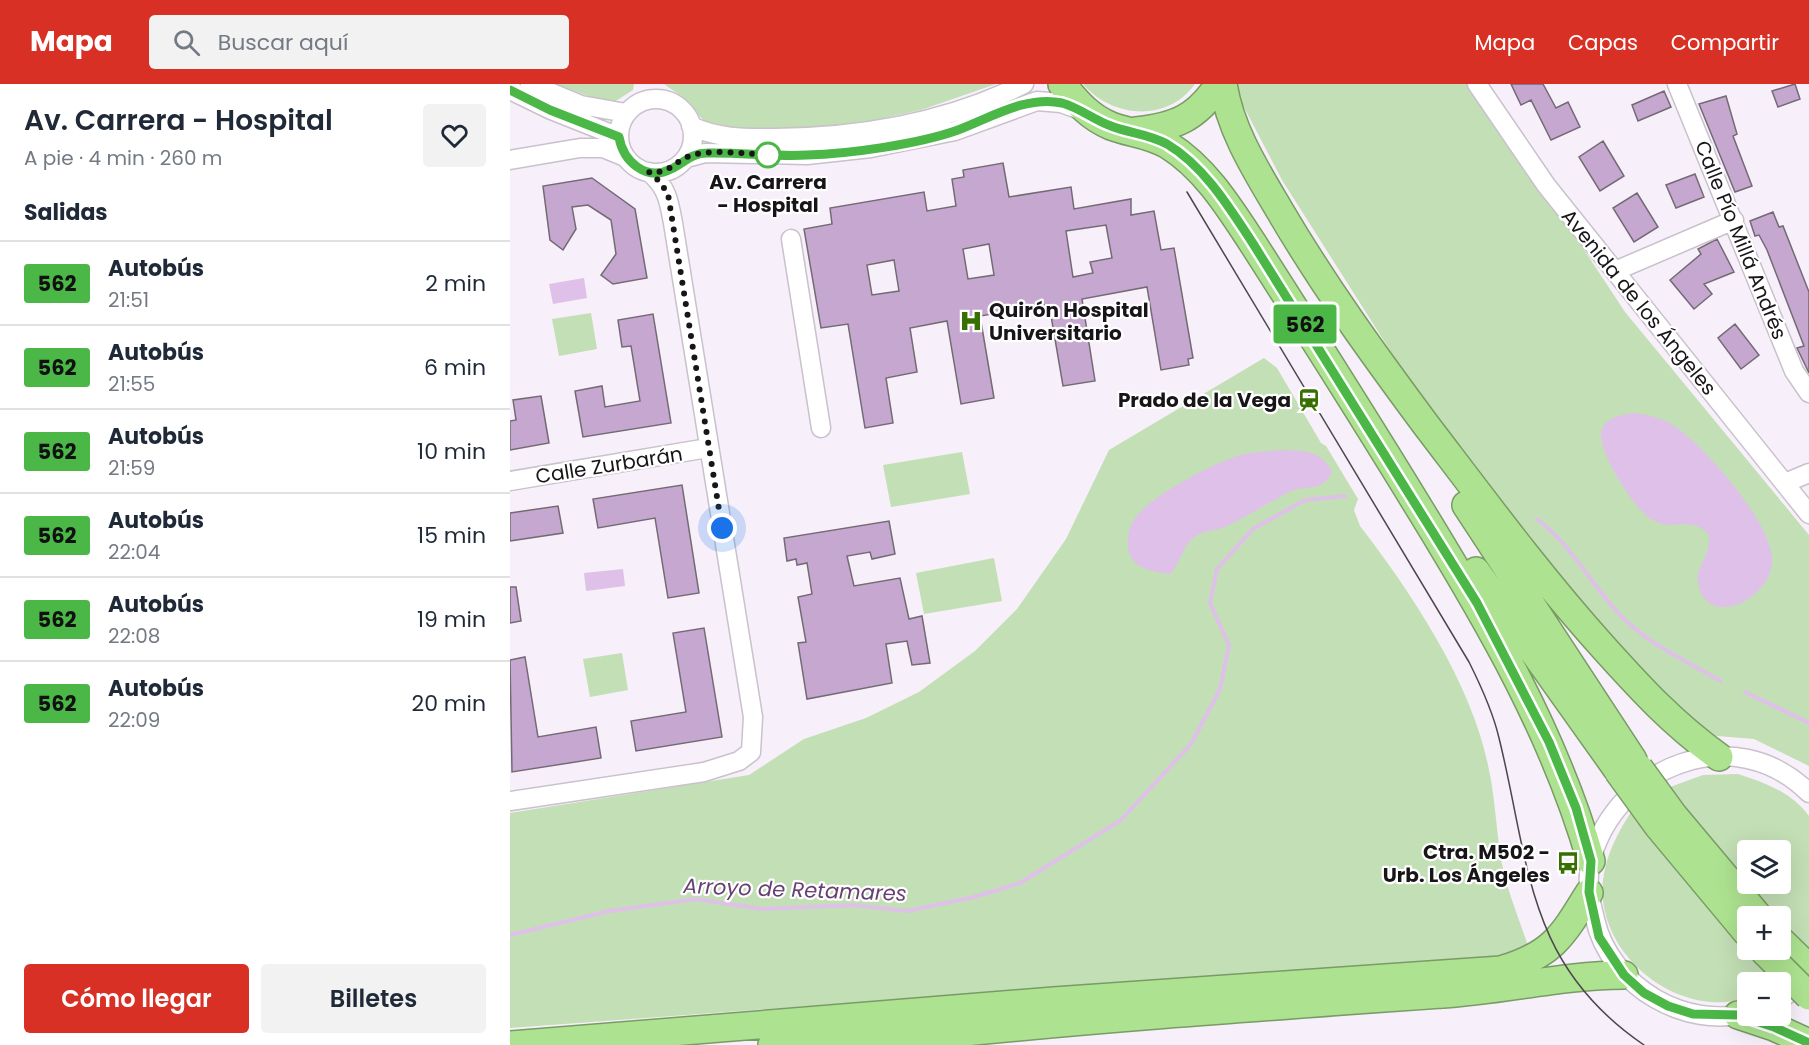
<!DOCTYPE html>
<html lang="es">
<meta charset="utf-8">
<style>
body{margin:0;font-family:Poppins,sans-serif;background:#f2f2f3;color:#1f2937;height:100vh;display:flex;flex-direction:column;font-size:22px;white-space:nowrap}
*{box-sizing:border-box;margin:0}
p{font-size:20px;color:#747a83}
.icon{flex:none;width:33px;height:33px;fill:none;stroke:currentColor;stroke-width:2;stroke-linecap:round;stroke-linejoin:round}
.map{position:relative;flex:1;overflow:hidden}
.side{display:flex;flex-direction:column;background:#fff;width:510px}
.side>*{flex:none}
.badge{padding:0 12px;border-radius:4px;font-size:21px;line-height:39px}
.fabs{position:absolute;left:1227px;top:756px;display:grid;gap:12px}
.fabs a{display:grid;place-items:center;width:54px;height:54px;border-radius:6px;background:#fff;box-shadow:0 6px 24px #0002;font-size:30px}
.you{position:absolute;width:30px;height:30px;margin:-15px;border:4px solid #fff;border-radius:50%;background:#1a73e8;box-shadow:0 0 0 9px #1a73e833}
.map>.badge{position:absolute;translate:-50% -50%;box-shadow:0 0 0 3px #fff}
h2{padding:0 24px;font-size:22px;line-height:54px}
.round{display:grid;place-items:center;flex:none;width:63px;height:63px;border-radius:6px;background:#f2f2f3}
.head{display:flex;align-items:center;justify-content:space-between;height:102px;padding:0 24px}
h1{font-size:28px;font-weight:600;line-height:45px}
.action{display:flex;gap:12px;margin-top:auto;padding:12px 24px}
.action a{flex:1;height:69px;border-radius:6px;background:#d93025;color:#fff;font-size:24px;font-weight:600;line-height:69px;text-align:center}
.action a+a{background:#f2f2f3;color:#1f2937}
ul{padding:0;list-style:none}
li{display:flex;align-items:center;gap:18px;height:84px;padding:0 24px;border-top:2px solid #e0e1e3}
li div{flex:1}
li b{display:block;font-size:22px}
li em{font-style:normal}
li .badge{min-width:66px;font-weight:700;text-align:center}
header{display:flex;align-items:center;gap:36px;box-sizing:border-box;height:84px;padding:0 30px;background:#d93025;color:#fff}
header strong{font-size:28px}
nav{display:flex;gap:33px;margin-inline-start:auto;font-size:21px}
.search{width:420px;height:54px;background:#f2f2f3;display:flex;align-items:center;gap:15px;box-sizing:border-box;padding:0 21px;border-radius:6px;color:#747a83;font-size:22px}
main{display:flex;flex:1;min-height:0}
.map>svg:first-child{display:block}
</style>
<header>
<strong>Mapa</strong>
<div class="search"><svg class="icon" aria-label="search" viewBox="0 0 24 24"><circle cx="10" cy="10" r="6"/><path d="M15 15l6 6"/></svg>Buscar aquí</div>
<nav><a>Mapa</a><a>Capas</a><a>Compartir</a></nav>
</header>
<main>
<section class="side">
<div class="head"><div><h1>Av. Carrera - Hospital</h1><p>A pie · 4 min · 260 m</p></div><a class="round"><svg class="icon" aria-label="heart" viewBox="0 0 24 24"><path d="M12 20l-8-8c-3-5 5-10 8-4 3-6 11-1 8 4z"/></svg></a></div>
<h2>Salidas</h2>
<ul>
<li><span class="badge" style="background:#4ab747;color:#111">562</span><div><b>Autobús</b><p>21:51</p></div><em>2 min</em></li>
<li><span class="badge" style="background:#4ab747;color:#111">562</span><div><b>Autobús</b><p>21:55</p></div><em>6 min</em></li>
<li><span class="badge" style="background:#4ab747;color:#111">562</span><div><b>Autobús</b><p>21:59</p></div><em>10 min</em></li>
<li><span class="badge" style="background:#4ab747;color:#111">562</span><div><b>Autobús</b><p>22:04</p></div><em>15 min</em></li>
<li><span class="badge" style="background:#4ab747;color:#111">562</span><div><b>Autobús</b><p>22:08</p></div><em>19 min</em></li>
<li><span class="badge" style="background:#4ab747;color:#111">562</span><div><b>Autobús</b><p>22:09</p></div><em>20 min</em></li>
</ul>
<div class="action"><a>Cómo llegar</a><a>Billetes</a></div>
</section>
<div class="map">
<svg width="1299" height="961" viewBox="0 0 1299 961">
<rect width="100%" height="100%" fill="#f7eff9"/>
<path fill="#c3dfb5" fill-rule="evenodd" d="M 45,0 L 124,0 L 123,6 L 101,20 Z
M 154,0 L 486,0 L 411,26 L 338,42 L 231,46 L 197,40 L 171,12 Z
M 573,0 L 685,0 C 657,39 602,34 573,0 Z
M 725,0 L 965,0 L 1115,228 L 1299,451 L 1299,682 L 1244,655 L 1195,651 L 1117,582 L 902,301 L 772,96 L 724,4 Z
M 81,229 L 87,265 L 49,272 L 42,235 Z
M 754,274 L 767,284 L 811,359 L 816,362 L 848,415 L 844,426 L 850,442 C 901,508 961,598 978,681 C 985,712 986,744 991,775 C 996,804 1009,834 1018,862 L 994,873 L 949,878 L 650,896 L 0,944 L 0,729 L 239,691 L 294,655 L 356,634 L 409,608 L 465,567 L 507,525 L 556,455 L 599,366 Z
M 452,368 L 460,410 L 381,423 L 373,381 Z
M 484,474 L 492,517 L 414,530 L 406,489 Z
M 112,569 L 118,606 L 80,613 L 73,575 Z
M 1228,690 C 1256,699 1281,708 1299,732 L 1299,866 L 1213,772 L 1160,703 L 1193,691 ZM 1238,766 L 1270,766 L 1270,800 L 1238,800 Z
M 1123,725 L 1237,862 L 1238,866 L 1241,866 L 1270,898 L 1238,898 L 1237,914 C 1168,936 1085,870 1093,796 C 1097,768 1108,748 1123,725 Z"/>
<path fill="#dfc0e9" d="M 74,194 L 77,214 L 43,220 L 39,200 Z
M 1124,329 C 1139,331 1153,334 1166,343 C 1196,364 1265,442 1262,479 C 1259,517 1195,546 1188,498 C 1185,483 1201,473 1199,451 C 1181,430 1163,449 1141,435 C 1125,426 1084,363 1092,345 C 1098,332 1112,331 1124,329 Z
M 768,366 C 792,367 810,364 822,388 C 813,409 796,400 779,408 C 758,419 738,432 717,442 C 706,447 691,446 682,455 C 672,464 670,480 660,490 C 643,488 619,484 618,463 C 617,452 619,442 626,433 C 641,412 706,377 731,371 C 743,368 756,368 768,366 Z
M 113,485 L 115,502 L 76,507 L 74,489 Z"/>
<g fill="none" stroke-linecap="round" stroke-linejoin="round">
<path stroke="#dfc0e9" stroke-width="4" d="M 1027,435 C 1067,465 1086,512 1124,544 C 1149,565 1182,580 1210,597
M 1235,608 L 1299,639
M 0,851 L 99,827 L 186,815 L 252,825 L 344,821 L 397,827 L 464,813 L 510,799 L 611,736 L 681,660 L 710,605 L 719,561 L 700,519 L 707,485 L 743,445 L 795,416 L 835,412"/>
</g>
<path fill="#c6a7d0" stroke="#726b74" stroke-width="1.5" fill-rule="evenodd" d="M 1001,0 L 1033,0 L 1046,24 L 1058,18 L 1070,43 L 1041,56 L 1021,16 L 1011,21 Z
M 1285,0 L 1290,15 L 1268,23 L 1262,7 Z
M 1154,7 L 1161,23 L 1128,37 L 1122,21 Z
M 1216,12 L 1227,50 L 1223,52 L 1242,102 L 1225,108 L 1189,20 Z
M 1093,57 L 1114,92 L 1090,107 L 1069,73 Z
M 493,79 L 499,113 L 561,103 L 564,125 L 621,115 L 621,131 L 644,127 L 651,166 L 664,164 L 683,274 L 678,275 L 679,281 L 651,286 L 637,203 L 572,215 L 585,297 L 553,302 L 539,220 L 470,232 L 484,314 L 451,320 L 437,237 L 400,244 L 407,288 L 376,294 L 383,339 L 355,344 L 338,240 L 311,244 L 294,145 L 322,140 L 320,124 L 414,108 L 417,127 L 446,122 L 442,95 L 454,93 L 453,86 ZM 596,141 L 602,174 L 580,178 L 583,189 L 563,193 L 556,147 ZM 479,160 L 484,191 L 458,195 L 453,165 ZM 384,176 L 389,207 L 362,211 L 357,181 Z
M 1185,90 L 1194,113 L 1166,124 L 1156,101 Z
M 82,94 L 125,125 L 137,194 L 103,200 L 91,191 L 106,170 L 101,136 L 78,121 L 62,123 L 66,145 L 53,166 L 40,156 L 33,102 Z
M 1127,109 L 1148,143 L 1124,158 L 1103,124 Z
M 1263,128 L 1269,143 L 1273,142 L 1299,208 L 1299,289 L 1287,264 L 1294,262 L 1257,166 L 1249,151 L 1245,152 L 1240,137 Z
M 1207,155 L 1224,188 L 1194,200 L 1202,210 L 1184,225 L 1160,196 L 1191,170 L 1188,165 Z
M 143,230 L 161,339 L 73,353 L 65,307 L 92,302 L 95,323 L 130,317 L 121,262 L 112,263 L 108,236 Z
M 1225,240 L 1249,271 L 1231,285 L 1208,254 Z
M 31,312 L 39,359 L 0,366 L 0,337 L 6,336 L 3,316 Z
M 172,401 L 189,509 L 158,514 L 145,434 L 88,444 L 83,415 Z
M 48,422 L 53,449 L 0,457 L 0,429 Z
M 379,437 L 385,470 L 362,475 L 360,468 L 337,472 L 344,502 L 390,494 L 399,535 L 412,532 L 420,579 L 402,581 L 397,557 L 376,560 L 382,599 L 297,615 L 288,559 L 296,558 L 288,513 L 302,510 L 297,479 L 287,481 L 286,475 L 277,477 L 274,454 Z
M 0,503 L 6,503 L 11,537 L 0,539 Z
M 194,544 L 212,653 L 126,667 L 121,637 L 176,628 L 163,549 Z
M 15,573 L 28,653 L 86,643 L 91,674 L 2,688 L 0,576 Z"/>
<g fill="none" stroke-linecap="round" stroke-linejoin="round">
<g stroke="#c9c1cb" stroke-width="21">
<path id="minor" d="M 20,0 L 71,21 L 116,29
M 967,0 L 1036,101 L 1299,430
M 1167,0 L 1284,287 L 1299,309
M 0,6 L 41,26 L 109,53
M109 52a37 37 0 1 1 74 0a37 37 0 1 1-74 0Z
M 181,42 C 209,55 236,54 266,54 C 350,53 438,38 514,0
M 176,74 L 195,69 L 297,71 L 361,64 L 445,47 L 527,17 L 551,19 L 573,27
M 0,76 L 70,64 L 93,64 L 115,73
M 281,155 L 311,344
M 1105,187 L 1224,136
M 0,397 L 198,364
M 1275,399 L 1299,389
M 0,717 L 194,688 L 229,677 L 241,668 L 243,633 L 163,139 C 159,117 157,103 139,88
M 1270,916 L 1297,895
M 1238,928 C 1208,938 1172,930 1146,915 C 1116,898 1092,868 1085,835 C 1080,816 1076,796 1081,776 C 1107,681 1225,635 1299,709"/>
</g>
<g stroke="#799b66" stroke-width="30">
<path id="highway" d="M 552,0 C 567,18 579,33 601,42 C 619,49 640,50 658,61 C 695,84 719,123 742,158 C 799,247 856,337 911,427 C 979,538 1045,651 1081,777
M 713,0 C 720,46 747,88 770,127 C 814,202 864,271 916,341 C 974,417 1030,493 1094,564 C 1131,605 1163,640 1209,673
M 626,47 C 665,43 687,34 709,0
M 956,421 L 1123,676
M 966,487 L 1107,685
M 1270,856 L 1299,884
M 1228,931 L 1264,943 L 1299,959
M 1,961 L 544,917 L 991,886 C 1042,871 1052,853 1079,809
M 262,961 L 361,953 L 377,956 C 562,936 748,923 933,910 C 994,906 1054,891 1114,891"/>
</g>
<use href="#minor" stroke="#fff" stroke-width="18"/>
<use href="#highway" stroke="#ade390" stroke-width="27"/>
<path stroke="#4b474c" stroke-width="1.5" d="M 677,108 L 959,578 C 971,602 983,628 989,654 C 1020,779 1015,880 1134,961"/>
<g stroke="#799b66" stroke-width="30" stroke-linecap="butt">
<path id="highway-bridge" d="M 1129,684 L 1164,732 L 1248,832
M 1108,687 L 1148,742 L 1238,850
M 1253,866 L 1299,912"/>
</g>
<use href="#highway-bridge" stroke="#ade390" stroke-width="27"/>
</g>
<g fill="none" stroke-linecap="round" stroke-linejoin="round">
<g stroke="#fff" stroke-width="14">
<path id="line" d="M 0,6 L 40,26 L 109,53 C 113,77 136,98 161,85 C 174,79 181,69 197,69 C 230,68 263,73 297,71 C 339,70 409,60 448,46 C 480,34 517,11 552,19 C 570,24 584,36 601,42 C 619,49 639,50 657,60 C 694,82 719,123 742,158 L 967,519 L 1039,658 L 1066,724 L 1081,777 L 1079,808 L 1089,853 L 1114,891 L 1134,909 L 1158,922 L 1183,930 L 1228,931 L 1264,943 L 1299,959"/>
</g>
<use href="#line" stroke="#4ab747" stroke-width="9"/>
<path stroke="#181519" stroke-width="6" stroke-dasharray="0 10.8" d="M 212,444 L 158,110 L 150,98 L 139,88 C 161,89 160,81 177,73 C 196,64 237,70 258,71"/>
</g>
<defs>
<g id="hospital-bare" transform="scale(1.8)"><path d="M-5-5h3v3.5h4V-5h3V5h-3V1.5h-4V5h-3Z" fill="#377000" stroke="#fff" stroke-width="2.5" paint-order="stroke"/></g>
<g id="station-bare" transform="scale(1.8)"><path d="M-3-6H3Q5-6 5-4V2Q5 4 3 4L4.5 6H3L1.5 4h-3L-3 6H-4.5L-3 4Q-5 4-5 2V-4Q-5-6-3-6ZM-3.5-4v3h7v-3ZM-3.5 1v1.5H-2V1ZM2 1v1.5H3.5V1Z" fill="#377000" stroke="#fff" stroke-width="2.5" paint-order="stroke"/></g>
<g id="bus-bare" transform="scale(1.8)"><path d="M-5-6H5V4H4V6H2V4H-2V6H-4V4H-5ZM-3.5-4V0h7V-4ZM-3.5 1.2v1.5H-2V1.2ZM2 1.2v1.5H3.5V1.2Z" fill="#377000" stroke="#fff" stroke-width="2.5" paint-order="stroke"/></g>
</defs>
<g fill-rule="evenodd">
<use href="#hospital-bare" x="461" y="237"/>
<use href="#station-bare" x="799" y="316"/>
<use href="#bus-bare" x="1058" y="779"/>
</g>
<circle fill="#fff" stroke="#4ab747" stroke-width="3" cx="258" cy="71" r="12"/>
<g text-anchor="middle" stroke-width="4.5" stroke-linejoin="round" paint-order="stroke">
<g font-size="20" font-weight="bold" fill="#181519" stroke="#fff">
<text x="258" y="105">Av. Carrera<tspan x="258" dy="23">- Hospital</tspan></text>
</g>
<g font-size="20" fill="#181519" stroke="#fff">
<text transform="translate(1231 156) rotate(68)" y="7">Calle Pío Millá Andrés</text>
<text transform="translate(1129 218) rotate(51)" y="7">Avenida de los Ángeles</text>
<text transform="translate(99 381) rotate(-9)" y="7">Calle Zurbarán</text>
</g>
<g font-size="20" font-weight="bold" fill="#181519" stroke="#fff" text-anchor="end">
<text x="479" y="233" text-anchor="start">Quirón Hospital<tspan x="479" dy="23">Universitario</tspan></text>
<text x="781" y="323">Prado de la Vega</text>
<text x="1040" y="775">Ctra. M502 -<tspan x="1040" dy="23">Urb. Los Ángeles</tspan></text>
</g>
<g font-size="21" font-style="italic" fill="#683f74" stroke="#fff">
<text transform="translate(285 806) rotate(2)" y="7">Arroyo de Retamares</text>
</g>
</g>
</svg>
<div class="fabs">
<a><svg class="icon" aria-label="layers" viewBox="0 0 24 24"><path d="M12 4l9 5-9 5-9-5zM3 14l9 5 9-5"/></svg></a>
<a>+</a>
<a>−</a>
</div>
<div class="you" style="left:212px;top:444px"></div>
<b class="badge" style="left:795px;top:240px;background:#4ab747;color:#111">562</b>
</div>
</main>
